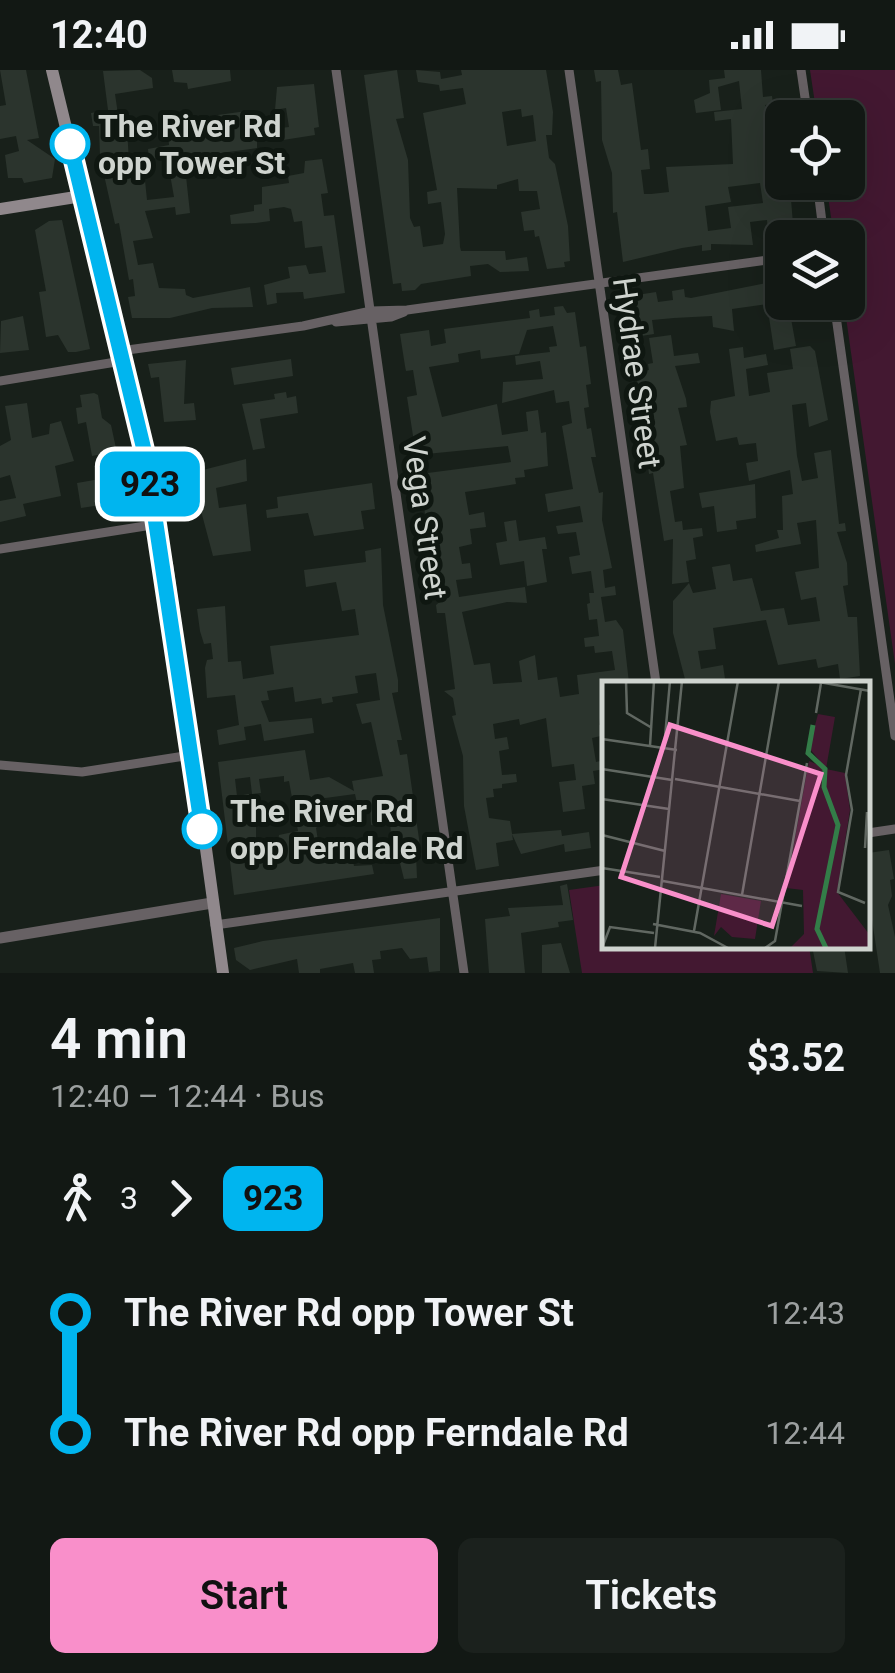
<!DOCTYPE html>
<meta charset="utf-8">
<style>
body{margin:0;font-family:Roboto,sans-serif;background:#1b211d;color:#f1f3f6;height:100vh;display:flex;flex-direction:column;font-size:38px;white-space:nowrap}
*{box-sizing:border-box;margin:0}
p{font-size:32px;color:#9ca0a0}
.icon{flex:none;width:55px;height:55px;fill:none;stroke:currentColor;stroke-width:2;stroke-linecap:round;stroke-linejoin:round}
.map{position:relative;height:903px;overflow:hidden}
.sheet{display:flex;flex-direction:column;background:#121814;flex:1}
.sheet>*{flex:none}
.badge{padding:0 20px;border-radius:15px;font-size:35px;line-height:65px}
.buttons{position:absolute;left:765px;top:30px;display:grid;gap:20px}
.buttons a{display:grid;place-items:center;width:100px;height:100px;border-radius:15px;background:#121814;box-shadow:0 10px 40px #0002,0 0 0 2px #313734;font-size:50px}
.map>.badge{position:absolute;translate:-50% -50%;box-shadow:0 0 0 5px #fff}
.legs{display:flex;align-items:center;gap:15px;height:110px;padding:0 50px;font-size:32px}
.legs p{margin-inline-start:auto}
.summary{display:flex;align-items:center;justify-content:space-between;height:170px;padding:0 50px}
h1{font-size:55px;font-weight:600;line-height:75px}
.cta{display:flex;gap:20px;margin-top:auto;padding:20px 50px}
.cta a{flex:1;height:115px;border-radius:15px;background:#f98fca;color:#111;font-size:40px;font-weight:600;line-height:115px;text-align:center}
.cta a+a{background:#1b211d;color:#f1f3f6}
ul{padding:0 50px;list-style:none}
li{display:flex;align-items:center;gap:35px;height:120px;font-size:38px}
li i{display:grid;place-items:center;width:15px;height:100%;margin:0 12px;background:currentColor}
li i::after{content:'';width:25px;height:25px;margin:-12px;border:8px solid;border-radius:50%;background:#121814}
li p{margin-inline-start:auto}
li:first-child i{background:linear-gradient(#0000 50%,currentColor 0)}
li:last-child i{background:linear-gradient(currentColor 50%,#0000 0)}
.status{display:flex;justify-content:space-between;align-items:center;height:70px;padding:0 50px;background:#121814;direction:ltr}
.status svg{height:28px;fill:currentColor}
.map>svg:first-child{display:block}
</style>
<div class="status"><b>12:40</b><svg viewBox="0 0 49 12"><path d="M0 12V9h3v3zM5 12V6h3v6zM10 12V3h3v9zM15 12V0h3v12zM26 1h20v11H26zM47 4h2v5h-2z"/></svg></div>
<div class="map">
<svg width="895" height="903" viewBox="0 0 895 903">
<rect width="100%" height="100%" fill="#18201a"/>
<path fill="#431831" d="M 810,0 L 895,0 L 895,594 L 844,233 L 848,232 L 848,168 L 834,167 L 826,113 L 848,112 L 848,48 L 817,47 Z
M 605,815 L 605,876 L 809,876 L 813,903 L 582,903 L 569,820 Z"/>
<path fill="#2b342d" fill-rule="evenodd" d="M 0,0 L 26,0 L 39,68 L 27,70 L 55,89 L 52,108 L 24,113 L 22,108 L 8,108 L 5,85 L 19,81 L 16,66 L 0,69 L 0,36 L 6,35 Z
M 140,0 L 152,8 L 153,18 L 115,24 L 120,58 L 127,57 L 129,93 L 143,91 L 147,130 L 174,127 L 167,87 L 149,89 L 148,79 L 169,75 L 167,52 L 254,40 L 257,62 L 257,78 L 184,88 L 190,143 L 176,145 L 175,137 L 145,141 L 153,168 L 133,171 L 138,195 L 153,193 L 159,218 L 185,219 L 186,225 L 193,228 L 250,217 L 253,237 L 212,238 L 170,248 L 132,248 L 128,227 L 135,226 L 133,209 L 129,210 L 119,153 L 115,154 L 100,87 L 99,56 L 93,56 L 91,43 L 108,40 L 103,1 Z
M 172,0 L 230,0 L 231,11 L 188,19 L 187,13 L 174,12 Z
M 397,0 L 404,48 L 396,49 L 408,90 L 410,148 L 414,157 L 420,156 L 423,177 L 443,174 L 445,164 L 441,132 L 428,134 L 427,122 L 437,120 L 423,43 L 466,34 L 463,18 L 440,21 L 439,15 L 418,12 L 416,0 L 440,2 L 441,9 L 462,5 L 461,0 L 546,0 L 553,42 L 552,65 L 546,65 L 549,88 L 555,94 L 568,156 L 570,191 L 564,192 L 565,197 L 547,199 L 539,166 L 535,167 L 534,160 L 524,161 L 521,142 L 540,139 L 537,121 L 519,121 L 518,109 L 497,115 L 497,119 L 457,118 L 460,177 L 461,181 L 505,181 L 506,190 L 527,187 L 529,201 L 500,202 L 488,194 L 470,196 L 471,206 L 421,214 L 415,220 L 402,221 L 401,213 L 393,214 L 364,5 ZM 521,39 L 522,47 L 533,45 L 536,71 L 507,76 L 502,42 Z
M 594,0 L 618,0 L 621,15 L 632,13 L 641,80 L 648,79 L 650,99 L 641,100 L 644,124 L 651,124 L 669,122 L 666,97 L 733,94 L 731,49 L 715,51 L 714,42 L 742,39 L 739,11 L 718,17 L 721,40 L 696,43 L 694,30 L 710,23 L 709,10 L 725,8 L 724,0 L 761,0 L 763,27 L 772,26 L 773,34 L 765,35 L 772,89 L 782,87 L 782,112 L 785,130 L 791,129 L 794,167 L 769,170 L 767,150 L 750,152 L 753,175 L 711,174 L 711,180 L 702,181 L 702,175 L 682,178 L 623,192 L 617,142 L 613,143 L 612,103 L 602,70 L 601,11 L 596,12 ZM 760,113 L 763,133 L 728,137 L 731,158 L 708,161 L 705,136 L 731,132 L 728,117 Z
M 314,14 L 319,57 L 314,58 L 315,65 L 283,70 L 281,58 L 289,57 L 286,38 L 275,40 L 277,17 Z
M 322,89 L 328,123 L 321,124 L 324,146 L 334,145 L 345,223 L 304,229 L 303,222 L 276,223 L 277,233 L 267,235 L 264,215 L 290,208 L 288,197 L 306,195 L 309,204 L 326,202 L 322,176 L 305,178 L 302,151 L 294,152 L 291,139 L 284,137 L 269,139 L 270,151 L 256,153 L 231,154 L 230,145 L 254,141 L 254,135 L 262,134 L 262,117 L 289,113 L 288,106 L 304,103 L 305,91 Z
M 62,150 L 90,279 L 76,282 L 68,282 L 58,265 L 46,267 L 39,222 L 46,221 L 35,160 L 49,151 Z
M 782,210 L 782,232 L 788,232 L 796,276 L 774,280 L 767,234 L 732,239 L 734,261 L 713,257 L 712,246 L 674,248 L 652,250 L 654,264 L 634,267 L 628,232 L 637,225 L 656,222 L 658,232 L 673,230 L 672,221 L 684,219 L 685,227 L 691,228 Z
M 563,236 L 567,243 L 575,242 L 580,277 L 586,276 L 591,314 L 586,315 L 589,337 L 584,338 L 587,359 L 591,358 L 596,387 L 591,387 L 599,423 L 603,422 L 602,450 L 612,498 L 603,500 L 605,518 L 615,516 L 616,525 L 601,527 L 605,552 L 616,550 L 623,560 L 629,613 L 605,613 L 599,655 L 605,654 L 605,665 L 592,668 L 596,692 L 605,690 L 605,699 L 593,701 L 595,714 L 582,716 L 585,739 L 563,742 L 559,712 L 576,710 L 574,694 L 552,697 L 546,648 L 520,655 L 519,649 L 493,654 L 495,669 L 507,667 L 509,679 L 499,681 L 502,705 L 516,704 L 517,712 L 502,714 L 502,718 L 493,719 L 494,727 L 486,728 L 489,748 L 510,751 L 513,770 L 496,773 L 499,796 L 476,800 L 464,736 L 463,686 L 452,646 L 456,645 L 453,628 L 444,621 L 455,619 L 445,543 L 437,543 L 436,535 L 442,530 L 438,502 L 432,500 L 420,404 L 511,392 L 508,376 L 416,385 L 407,327 L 417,325 L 413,300 L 406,301 L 405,296 L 400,264 L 429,260 L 431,276 L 446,273 L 444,259 L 530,248 L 529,241 L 539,239 L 540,247 L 555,245 L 554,237 ZM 553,256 L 557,276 L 549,277 L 550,282 L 515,286 L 516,295 L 540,291 L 543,309 L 503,312 L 502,333 L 554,320 L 556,333 L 569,331 L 572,353 L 562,356 L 573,419 L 545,424 L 548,442 L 580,436 L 583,452 L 556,456 L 558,464 L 576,462 L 580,485 L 569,487 L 572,504 L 591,501 L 594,523 L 589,523 L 590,533 L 587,534 L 589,550 L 597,549 L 599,566 L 584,568 L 585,577 L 594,576 L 595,583 L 612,581 L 615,600 L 577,605 L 579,624 L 560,627 L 557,607 L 538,610 L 535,585 L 519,591 L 522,612 L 493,614 L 490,593 L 474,595 L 462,542 L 507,532 L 527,533 L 525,517 L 459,527 L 456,510 L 472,508 L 470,493 L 462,494 L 459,477 L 472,474 L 470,459 L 486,457 L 484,442 L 469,445 L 465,422 L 516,414 L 515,408 L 525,407 L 524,400 L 548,396 L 546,362 L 541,363 L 538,340 L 526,342 L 528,361 L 502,365 L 497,334 L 442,347 L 429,297 L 459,292 L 458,284 L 480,280 L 481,289 L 519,284 L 527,260 Z
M 23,246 L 29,280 L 0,283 L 1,251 Z
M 671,265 L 674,286 L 698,283 L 700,293 L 675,296 L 686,329 L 687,337 L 678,338 L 687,375 L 680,376 L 684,418 L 670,421 L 675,452 L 682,451 L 683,460 L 702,458 L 703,466 L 693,468 L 696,489 L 686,491 L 689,512 L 672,514 L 673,469 L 664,471 L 653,403 L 649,404 L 636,302 L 649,300 L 648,294 L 653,293 L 649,268 Z
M 810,276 L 815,281 L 828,350 L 809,357 L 806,333 L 792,335 L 797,386 L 802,411 L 818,408 L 814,383 L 831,380 L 839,454 L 845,453 L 846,461 L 837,462 L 847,493 L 848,515 L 843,516 L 848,547 L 857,547 L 860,606 L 840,609 L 838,594 L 818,598 L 816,589 L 778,595 L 766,550 L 713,558 L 716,579 L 698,581 L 701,599 L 723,595 L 725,609 L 686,613 L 673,563 L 673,531 L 689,513 L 693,523 L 716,519 L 712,497 L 730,494 L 733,511 L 752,508 L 761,541 L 784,538 L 788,555 L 820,551 L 816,527 L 801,530 L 795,502 L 819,498 L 816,450 L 797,453 L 801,474 L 756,482 L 755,475 L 779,468 L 777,460 L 783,460 L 782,426 L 793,424 L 790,400 L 749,411 L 746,393 L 758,391 L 756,373 L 739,375 L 737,367 L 716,371 L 710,342 L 711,331 L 735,326 L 729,279 L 743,277 L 744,288 L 766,284 L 768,295 L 746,299 L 749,326 L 770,322 L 767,303 L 793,299 L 790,279 Z
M 291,289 L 293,306 L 234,315 L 231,298 Z
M 186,290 L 184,334 L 194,333 L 196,350 L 164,352 L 159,307 L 151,308 L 148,294 Z
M 286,322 L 287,328 L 296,326 L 298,343 L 260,349 L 265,378 L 253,380 L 242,334 L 275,329 L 274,324 Z
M 94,323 L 98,325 L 102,348 L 111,355 L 126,425 L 125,442 L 103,445 L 101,435 L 81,438 L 77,413 L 100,409 L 99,402 L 106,401 L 103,384 L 92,386 L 86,352 L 78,354 L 76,338 L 82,337 L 80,325 Z
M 27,333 L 32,368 L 49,364 L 50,354 L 61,351 L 74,391 L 55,396 L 61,426 L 23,434 L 26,446 L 0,452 L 0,431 L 16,428 L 10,405 L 0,408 L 0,376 L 11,370 L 5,336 Z
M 246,389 L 247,411 L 216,418 L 219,438 L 246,434 L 251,481 L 213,486 L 191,403 Z
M 372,413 L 375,439 L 361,441 L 364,459 L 314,466 L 308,443 L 267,448 L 266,440 L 278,438 L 277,427 Z
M 755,414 L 756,448 L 736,451 L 737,459 L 717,462 L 714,436 L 702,438 L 699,423 Z
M 516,450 L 519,471 L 545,467 L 547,479 L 542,479 L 547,512 L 527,516 L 524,491 L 500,495 L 496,473 L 507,471 L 504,452 Z
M 381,478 L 383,535 L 398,610 L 398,622 L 392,623 L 402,670 L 397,670 L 400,685 L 407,684 L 421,783 L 416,784 L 417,808 L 404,809 L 399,789 L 393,790 L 390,752 L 371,755 L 370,731 L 357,733 L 355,724 L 318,729 L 322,752 L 316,758 L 318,771 L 309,772 L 312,790 L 327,787 L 327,781 L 337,779 L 352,786 L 354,796 L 372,795 L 374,804 L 234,825 L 218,692 L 305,680 L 310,710 L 329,707 L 354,721 L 352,711 L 383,706 L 371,652 L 362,654 L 356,634 L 380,630 L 376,603 L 355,606 L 358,623 L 332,627 L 333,632 L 322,634 L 321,628 L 295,632 L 293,617 L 267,621 L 269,630 L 261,631 L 269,652 L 312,648 L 314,663 L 264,671 L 261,654 L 244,657 L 246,670 L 219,675 L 217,660 L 239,655 L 235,625 L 207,628 L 205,598 L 207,590 L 213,589 L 211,573 L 204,574 L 200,561 L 197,539 L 225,536 L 228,592 L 241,591 L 243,609 L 274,604 L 270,576 L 359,565 L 355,539 L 342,541 L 336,512 L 306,517 L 304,500 L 366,492 L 365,481 ZM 284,706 L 284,712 L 289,711 L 298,761 L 279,765 L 276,784 L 256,787 L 256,740 L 251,741 L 249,724 L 237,726 L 235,709 L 250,707 L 252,724 L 261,723 L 259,709 Z
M 561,760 L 562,766 L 589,762 L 591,778 L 565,782 L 564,774 L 521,784 L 512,764 Z
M 889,780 L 894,809 L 890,810 L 892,826 L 888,835 L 895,867 L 895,903 L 880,903 L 868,823 L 868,783 Z
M 567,814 L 573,850 L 558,852 L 559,857 L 521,863 L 525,903 L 489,903 L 485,849 L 510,846 L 508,838 L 563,835 L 560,816 Z
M 440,848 L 440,901 L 429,902 L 427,887 L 410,889 L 402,878 L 380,881 L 381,889 L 372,890 L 374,903 L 355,903 L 353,893 L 320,899 L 320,903 L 299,903 L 297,889 L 250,900 L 236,890 L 234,878 L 263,871 Z
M 561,873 L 570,903 L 542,903 L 542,875 Z
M 812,876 L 844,876 L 848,903 L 817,901 Z"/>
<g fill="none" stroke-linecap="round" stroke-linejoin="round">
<path stroke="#676164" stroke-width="9" d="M 336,0 L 464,903
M 569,0 L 656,613
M 801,0 L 808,48
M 817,112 L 824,168
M 834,232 L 895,666
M 336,252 L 391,247 L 404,242
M 120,281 L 303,256 L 371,241 L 407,240 L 782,188
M 0,311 L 122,291
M 0,479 L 158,454
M 0,695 L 82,702 L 191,685
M 868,763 L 895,759
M 215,855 L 605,800"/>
<path stroke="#676164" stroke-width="11" d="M 0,868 L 212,833"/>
<path stroke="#90888c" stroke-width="12" d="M 52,0 L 146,388 L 166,499
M 0,139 L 82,126
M 167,494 L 223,903"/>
</g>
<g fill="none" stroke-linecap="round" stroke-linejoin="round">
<g stroke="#fff" stroke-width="22">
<path id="line-1" d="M 70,74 L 146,388 L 202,759"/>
</g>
<use href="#line-1" stroke="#00b5ef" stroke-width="15"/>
</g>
<g fill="#fff" stroke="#00b5ef" stroke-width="5">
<circle cx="70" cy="74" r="18"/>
<circle cx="202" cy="759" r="18"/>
</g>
<g text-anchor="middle" stroke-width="10" stroke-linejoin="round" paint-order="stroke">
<g font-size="32" font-weight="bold" fill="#cfd4cf" stroke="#0f1711" text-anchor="start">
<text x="98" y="67">The River Rd<tspan x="98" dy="37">opp Tower St</tspan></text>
<text x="230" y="752">The River Rd<tspan x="230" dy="37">opp Ferndale Rd</tspan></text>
</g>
<g font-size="32" fill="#cfd4cf" stroke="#0f1711">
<text transform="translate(637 303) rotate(82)" y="11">Hydrae Street</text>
<text transform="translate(425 448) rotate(82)" y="11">Vega Street</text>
</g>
</g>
<g transform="translate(602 611)">
<rect width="268" height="268" fill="#18201a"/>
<path d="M 216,33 L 233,36 L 224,88 L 243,92 L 248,129 L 235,211 L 267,253 L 266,267 L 188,267 L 202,253 L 201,209 L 184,207 L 207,80 L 224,87 L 207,67 ZM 119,213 L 159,220 L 153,258 L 130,256 L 119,246 L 112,255 Z" fill="#431831"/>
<path fill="none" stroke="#337d48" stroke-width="5" d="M 211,44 L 206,72 L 223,88 L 222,106 L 236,144 L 215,248 L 224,267"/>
<path fill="none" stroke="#616862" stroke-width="2.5" d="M 24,0 L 25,32 L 50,47M 211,0 L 268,10M 259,8 L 244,94 L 250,129 L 236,211 L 263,222M 214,32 L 219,2M 0,58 L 75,69M 48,65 L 52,0M 62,67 L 68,0M 0,88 L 70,99M 73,98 L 198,120M 0,118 L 67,128M 0,154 L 63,170M 263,167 L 265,131M 0,187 L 58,196M 61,200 L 200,225M 140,214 L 177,0M 51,243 L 98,252 L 126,267M 92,250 L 136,0M 0,267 L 8,246 L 52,252M 53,267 L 80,0M 163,267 L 173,260 L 205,82"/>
<path fill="#f98fca" fill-opacity="0.15" stroke="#f98fca" stroke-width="5" d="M 68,44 L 219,93 L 170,245 L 19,196 Z"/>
<rect width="268" height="268" fill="none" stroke="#cfd4cf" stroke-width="5"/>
</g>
</svg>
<div class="buttons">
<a><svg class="icon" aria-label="locate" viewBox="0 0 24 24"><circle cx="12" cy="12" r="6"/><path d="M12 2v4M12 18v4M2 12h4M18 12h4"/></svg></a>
<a><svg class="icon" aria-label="layers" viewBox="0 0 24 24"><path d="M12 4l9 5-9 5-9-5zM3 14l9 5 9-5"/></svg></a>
</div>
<b class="badge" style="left:150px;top:414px;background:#00b5ef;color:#111">923</b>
</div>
<section class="sheet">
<div class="summary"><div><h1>4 min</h1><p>12:40 – 12:44 · Bus</p></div><b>$3.52</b></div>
<div class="legs"><svg class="icon" aria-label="walk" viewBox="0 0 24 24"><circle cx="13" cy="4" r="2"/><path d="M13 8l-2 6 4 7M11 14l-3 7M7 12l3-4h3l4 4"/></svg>3<svg class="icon" aria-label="forward" viewBox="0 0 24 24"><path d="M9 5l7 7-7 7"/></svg><b class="badge" style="background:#00b5ef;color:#111">923</b></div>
<ul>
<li><i style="color:#00b5ef"></i><b>The River Rd opp Tower St</b><p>12:43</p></li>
<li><i style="color:#00b5ef"></i><b>The River Rd opp Ferndale Rd</b><p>12:44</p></li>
</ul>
<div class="cta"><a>Start</a><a>Tickets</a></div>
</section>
